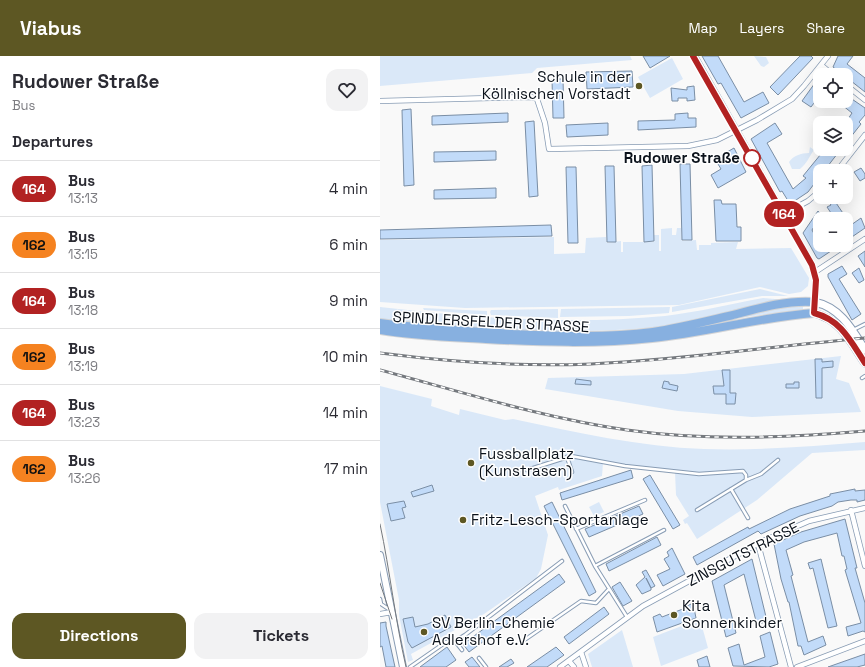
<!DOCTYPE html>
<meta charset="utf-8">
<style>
body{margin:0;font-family:"Space Grotesk",sans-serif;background:#f2f2f3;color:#2b2b33;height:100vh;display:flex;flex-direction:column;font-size:15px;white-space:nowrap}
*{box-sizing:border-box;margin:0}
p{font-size:13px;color:#7c7c81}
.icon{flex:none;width:22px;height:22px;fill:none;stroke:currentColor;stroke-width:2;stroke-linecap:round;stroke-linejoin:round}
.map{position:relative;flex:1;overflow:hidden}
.panel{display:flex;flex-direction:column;background:#fff;width:380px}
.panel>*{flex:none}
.badge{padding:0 8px;border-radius:13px;font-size:14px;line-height:26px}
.tools{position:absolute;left:433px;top:12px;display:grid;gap:8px}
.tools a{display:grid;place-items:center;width:40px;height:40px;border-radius:8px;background:#fff;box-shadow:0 4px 16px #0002;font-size:20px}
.map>.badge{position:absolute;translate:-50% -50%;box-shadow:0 0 0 2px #fff}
h2{padding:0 12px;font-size:15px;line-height:36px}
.round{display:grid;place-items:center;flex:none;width:42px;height:42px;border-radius:12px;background:#f2f2f3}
.headline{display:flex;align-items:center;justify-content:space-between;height:68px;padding:0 12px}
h1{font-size:19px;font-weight:700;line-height:30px}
.button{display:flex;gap:8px;margin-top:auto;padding:8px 12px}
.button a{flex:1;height:46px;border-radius:12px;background:#5d5723;color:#fff;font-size:16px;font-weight:700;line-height:46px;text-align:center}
.button a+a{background:#f2f2f3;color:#2b2b33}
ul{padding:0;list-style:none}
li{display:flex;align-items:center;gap:12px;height:56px;padding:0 12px;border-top:1px solid #e1e1e2}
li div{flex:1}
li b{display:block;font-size:15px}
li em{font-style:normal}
li .badge{min-width:44px;font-weight:700;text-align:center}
header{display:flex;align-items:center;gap:24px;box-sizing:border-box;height:56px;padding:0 20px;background:#5d5723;color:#fff}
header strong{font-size:19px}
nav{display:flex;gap:22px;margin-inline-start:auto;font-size:14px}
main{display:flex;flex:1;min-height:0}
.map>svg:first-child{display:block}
</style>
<header>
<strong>Viabus</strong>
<nav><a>Map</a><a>Layers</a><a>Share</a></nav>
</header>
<main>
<section class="panel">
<div class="headline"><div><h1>Rudower Straße</h1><p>Bus</p></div><a class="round"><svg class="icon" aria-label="heart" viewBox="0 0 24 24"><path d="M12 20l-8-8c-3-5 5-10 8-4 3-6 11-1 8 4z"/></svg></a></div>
<h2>Departures</h2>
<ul>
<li><span class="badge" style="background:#b22222;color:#fff">164</span><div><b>Bus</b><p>13:13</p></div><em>4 min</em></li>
<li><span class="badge" style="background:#f58220;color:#111">162</span><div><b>Bus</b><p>13:15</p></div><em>6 min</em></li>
<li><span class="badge" style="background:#b22222;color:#fff">164</span><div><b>Bus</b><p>13:18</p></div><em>9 min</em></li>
<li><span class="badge" style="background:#f58220;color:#111">162</span><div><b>Bus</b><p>13:19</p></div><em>10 min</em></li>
<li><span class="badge" style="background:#b22222;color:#fff">164</span><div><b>Bus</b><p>13:23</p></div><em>14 min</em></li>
<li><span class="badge" style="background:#f58220;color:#111">162</span><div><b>Bus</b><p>13:26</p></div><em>17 min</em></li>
</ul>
<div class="button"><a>Directions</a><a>Tickets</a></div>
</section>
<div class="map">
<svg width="485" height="611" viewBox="0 0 485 611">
<rect width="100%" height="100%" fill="#f9f9f9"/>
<path fill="#dae8f8" d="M 0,0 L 250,0 L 252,4 L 157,12 L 152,17 L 0,30 Z
M 374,0 L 386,1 L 389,7 L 384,11 L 381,10 Z
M 292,2 L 303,23 L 270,42 L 258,21 Z
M 430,91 L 434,94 C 429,101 427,107 420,113 L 412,113 L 409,106 C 413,100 421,97 429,97 Z
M 292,172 L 292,179 L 296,179 L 297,172 L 301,172 L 302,185 L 316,184 L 317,194 L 319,194 L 319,189 L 331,189 L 331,187 L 358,186 L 356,193 L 411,192 L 429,222 L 428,230 L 421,236 L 409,238 L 380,231 L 299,249 L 85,252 L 0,246 L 0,184 L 174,181 L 174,198 L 205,197 L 206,182 L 226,181 L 227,187 L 241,185 L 241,196 L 243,196 L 243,186 L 274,186 L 274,179 L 279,179 L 279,195 L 281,195 L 281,173 Z
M 380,233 L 408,240 L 382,240 L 292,256 L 292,251 Z
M 383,242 L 407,244 C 363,249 321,266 276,271 C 184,280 92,273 0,264 L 0,251 C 94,262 190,269 285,260 C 318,256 351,248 383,242 Z
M 423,249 L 423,253 L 345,264 L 399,252 Z
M 290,251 L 289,257 L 249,260 L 180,261 L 181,253 Z
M 43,252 L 107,255 L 107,259 L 44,254 Z
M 178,253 L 178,262 L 111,259 L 110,256 L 111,254 Z
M 461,300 L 456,323 L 469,327 L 481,356 L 372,361 L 298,355 L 165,333 L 168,322 L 304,318 Z
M 0,330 L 52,343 L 51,350 L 79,359 L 80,353 L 125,364 L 133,363 C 196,376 260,391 324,393 C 378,395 432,390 485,386 L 485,394 L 432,397 L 377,444 L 317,483 L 307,467 L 305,468 L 303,464 L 309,460 L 296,439 L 295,416 L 223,407 L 222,420 L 179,434 L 178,431 L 155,440 L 168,479 L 161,513 L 156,522 L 104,558 L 31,598 L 33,604 L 28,606 L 19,559 L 19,544 L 0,446 Z
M 219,446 L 224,456 L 214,460 L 209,451 Z
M 320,563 L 328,592 L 281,610 L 273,581 Z
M 242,574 L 253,611 L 212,611 L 208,598 Z"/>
<path fill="#c2dbf9" stroke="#7a8ea5" d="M 263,0 L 290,0 L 270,12 Z
M 322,0 L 338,0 L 364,46 L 383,36 L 389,47 L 361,62 L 341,27 L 338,28 Z
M 420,0 L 431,0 L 433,2 L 398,39 L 390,31 Z
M 458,0 L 473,0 L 467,8 L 485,22 L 485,36 L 466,21 L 466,19 L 463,19 L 453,11 Z
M 252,15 L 253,31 L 207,33 L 206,16 Z
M 440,20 L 440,39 L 431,51 L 422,45 Z
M 172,23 L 183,23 L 184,62 L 173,62 Z
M 314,30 L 315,44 L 307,45 L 307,42 L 298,42 L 298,45 L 292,45 L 291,32 L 307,34 L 307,31 Z
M 466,39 L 485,52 L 485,59 L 479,66 L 481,68 L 466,87 L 466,66 L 472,57 L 457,45 L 466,45 Z
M 31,53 L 34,129 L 24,130 L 22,54 Z
M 128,57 L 128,66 L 52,69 L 52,60 Z
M 308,57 L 308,62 L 316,62 L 316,71 L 258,74 L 258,65 L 295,64 L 295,58 Z
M 154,65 L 158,140 L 149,141 L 145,66 Z
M 228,67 L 228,79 L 187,81 L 186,69 Z
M 395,67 L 402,78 L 387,87 L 413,133 L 426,122 L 423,120 L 445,93 L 461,93 L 444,115 L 440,115 L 440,120 L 428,136 L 410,148 L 402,135 L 400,136 L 371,83 Z
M 354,92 L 366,116 L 338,132 L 331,119 L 341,113 L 335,103 Z
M 116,95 L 116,104 L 54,106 L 54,96 Z
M 300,108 L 310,108 L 312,184 L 302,184 Z
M 272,109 L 274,185 L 264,186 L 262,110 Z
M 225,110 L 234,110 L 236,186 L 227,186 Z
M 186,111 L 196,111 L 198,187 L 188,187 Z
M 481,112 L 485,118 L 485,122 L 480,125 L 474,116 Z
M 116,132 L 116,142 L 54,143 L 54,134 Z
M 448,141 L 452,141 L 471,169 L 481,162 L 485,172 L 466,185 L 466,163 L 455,163 L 447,151 L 451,149 L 447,143 Z
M 334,144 L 341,144 L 342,148 L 356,148 L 357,171 L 361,171 L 361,185 L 336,185 Z
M 438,155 L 441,159 L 432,174 L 440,189 L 460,189 L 439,203 L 437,202 L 423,177 Z
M 171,169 L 172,180 L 0,183 L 0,174 Z
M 485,195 L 485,211 L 478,200 Z
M 462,210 L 467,218 L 459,223 L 481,258 L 472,264 L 448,221 L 448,218 Z
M 479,212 L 484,224 L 479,227 L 472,217 Z
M 435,303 L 442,303 L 442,306 L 453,305 L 453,311 L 442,312 L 442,342 L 436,342 Z
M 342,314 L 350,314 L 350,337 L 356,337 L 355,348 L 346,348 L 346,338 L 334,338 L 333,330 L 344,330 Z
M 196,323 L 211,325 L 211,329 L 195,328 Z
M 284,325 L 289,326 L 289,328 L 298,330 L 297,335 L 282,332 Z
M 414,326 L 419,326 L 419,332 L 406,332 L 406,328 L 414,328 Z
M 251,414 L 253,422 L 182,444 L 180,437 Z
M 270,419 L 300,469 L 293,473 L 263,423 Z
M 52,429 L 54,435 L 33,441 L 31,436 Z
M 475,433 L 475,435 L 485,434 L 485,444 L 477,446 L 477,444 L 471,444 L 458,446 L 452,450 L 420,460 L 381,478 L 378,475 L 317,509 L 313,501 L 368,471 L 369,473 L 410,453 L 450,440 L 450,438 Z
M 24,445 L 26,451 L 22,452 L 25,462 L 11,465 L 7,448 Z
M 172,446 L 216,536 L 209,540 L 164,450 Z
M 259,450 L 263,458 L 209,481 L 205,473 Z
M 465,463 L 477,512 L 475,512 L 485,547 L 485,576 L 483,575 L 468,580 L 466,571 L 481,567 L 465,514 L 467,513 L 464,500 L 462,500 L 457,477 L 424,486 L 406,494 L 413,519 L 411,520 L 428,586 L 443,580 L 446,589 L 424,599 L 421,590 L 418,590 L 409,546 L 408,546 L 401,523 L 394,488 L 421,476 Z
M 277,481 L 281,489 L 229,515 L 226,508 Z
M 292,492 L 305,518 L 283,530 L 277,519 L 290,513 L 284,503 L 289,500 L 287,496 Z
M 372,503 L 387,565 L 377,569 L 364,518 L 344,529 L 356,577 L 346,581 L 332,525 Z
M 441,503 L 457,570 L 448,572 L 433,512 L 430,513 L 428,507 Z
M 266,514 L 275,530 L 271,532 L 266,522 L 271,532 L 271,534 L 262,538 L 256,529 L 265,521 L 262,516 Z
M 179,518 L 185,526 L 89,596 L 83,588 Z
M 240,526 L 252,545 L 243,550 L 232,531 Z
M 313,547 L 316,562 L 277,576 L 273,561 L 280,558 L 282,561 L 308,551 L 307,550 Z
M 224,551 L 229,558 L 189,588 L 184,581 Z
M 65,559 L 71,571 L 32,592 L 28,586 L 23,563 L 33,561 L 35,571 L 48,568 Z
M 6,566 L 6,570 L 15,611 L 6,611 L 2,590 L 0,591 L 0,567 Z
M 390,576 L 398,608 L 389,611 L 353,610 L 348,592 L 359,588 L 364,609 L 385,601 L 380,580 Z
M 67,591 L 76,604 L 66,611 L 40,611 Z
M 176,591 L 184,599 L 167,611 L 147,611 Z
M 485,598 L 485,609 L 477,611 L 448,611 Z
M 327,600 L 330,611 L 319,611 L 317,604 Z
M 92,601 L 100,611 L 89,611 L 85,606 Z
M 131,603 L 134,607 L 127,611 L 119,611 Z"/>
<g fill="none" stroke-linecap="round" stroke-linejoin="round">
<g stroke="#889cb4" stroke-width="4.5">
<path id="service" d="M 467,277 L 485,268
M 482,322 L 485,320
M 187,401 L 192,416
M 147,414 L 191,400 L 245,410 L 319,418 L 363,415 L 366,419 L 366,424
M 351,433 L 368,462
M 185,450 L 215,510 L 247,561
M 317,454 L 366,424 L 381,418 L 398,404
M 196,473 L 265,444
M 215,510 L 284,474
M 0,543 L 1,548 L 10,554
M 75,585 L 82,594
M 143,585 L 201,545 L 216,547 L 228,534
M 99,602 L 106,611
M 30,611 L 66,586 L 75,585 L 85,579 L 182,505"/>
</g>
<g stroke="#889cb4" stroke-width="6">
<path id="minor" d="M 441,9 L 453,19
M 466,29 L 485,44
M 0,45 L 151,41 L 157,43 L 165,67 L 169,93 L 308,90 L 337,84 L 377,64 L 412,43 L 424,30 L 448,0
M 457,115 L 485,79
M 404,158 L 428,145 L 440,135
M 435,216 L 485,183
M 471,454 L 485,510
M 378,488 L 411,611
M 0,558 L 12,556
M 201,596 L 206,611
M 189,605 L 194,611
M 180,611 L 263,550 L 381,486 L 429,465 L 485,452
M 417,611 L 485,585"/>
</g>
<g stroke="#889cb4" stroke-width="8">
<path id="tertiary" d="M 314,0 L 432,209 L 436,224 L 434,257
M 0,499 L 23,611"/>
</g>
<g stroke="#889cb4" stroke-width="9">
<path id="secondary" d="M 434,246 C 460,251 472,273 485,294
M 434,257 C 461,264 470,285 485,307"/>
</g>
<g stroke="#d3d4d6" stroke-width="10">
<path id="trunk" d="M 0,267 C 44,273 88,275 133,278 C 179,280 227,282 273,276 C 300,272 327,265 353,259 C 379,252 407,244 434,246
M 0,274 C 35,280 70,281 106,283 C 161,286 216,288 272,282 C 326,277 379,261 434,257"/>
</g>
<use href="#service" stroke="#fff" stroke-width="2.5"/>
<use href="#minor" stroke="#fff" stroke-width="4.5"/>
<use href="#tertiary" stroke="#fff" stroke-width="6"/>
<use href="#secondary" stroke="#fff" stroke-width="7"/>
<use href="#trunk" stroke="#87b0e0" stroke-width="8"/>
<path stroke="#75797e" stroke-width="1" d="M 0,468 C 10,515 15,563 26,611
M 0,527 L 12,563"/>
<g stroke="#75797e" stroke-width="3">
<path id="rail" d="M 0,297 C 70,306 141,311 211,308 C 303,304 394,290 485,282
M 0,314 C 82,336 163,362 247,374 C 326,385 405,382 485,375"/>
</g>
<use href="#rail" stroke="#fff" stroke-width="1.5" stroke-dasharray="4.5" stroke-linecap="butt"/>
</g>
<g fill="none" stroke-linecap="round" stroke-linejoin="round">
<g stroke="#fff" stroke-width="9">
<path id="line" d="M 313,0 L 432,209 L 436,224 L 434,257 C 461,264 470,284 485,307"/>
</g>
<use href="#line" stroke="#b22222" stroke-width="6"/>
</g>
<g fill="#5d5723" stroke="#fff" stroke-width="1.5">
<circle cx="259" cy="30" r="4"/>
<circle cx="91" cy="407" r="4"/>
<circle cx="83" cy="464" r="4"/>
<circle cx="294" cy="559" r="4"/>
<circle cx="44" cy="576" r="4"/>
</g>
<circle fill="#fff" stroke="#b22222" stroke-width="2" cx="372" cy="102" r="8"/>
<g text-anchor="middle" stroke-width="3" stroke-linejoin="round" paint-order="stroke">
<g font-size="15" fill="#0b121b" stroke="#fff" text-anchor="start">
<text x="251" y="26" text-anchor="end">Schule in der<tspan x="251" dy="17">Köllnischen Vorstadt</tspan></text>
<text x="99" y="403">Fussballplatz<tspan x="99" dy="17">(Kunstrasen)</tspan></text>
<text x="91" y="469">Fritz-Lesch-Sportanlage</text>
<text x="302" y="555">Kita<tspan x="302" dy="17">Sonnenkinder</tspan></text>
<text x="52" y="572">SV Berlin-Chemie<tspan x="52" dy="17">Adlershof e.V.</tspan></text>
</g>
<g font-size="15" font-weight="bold" fill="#0b121b" stroke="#fff" text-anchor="end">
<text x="360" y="107">Rudower Straße</text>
</g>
<g font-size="15" fill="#0b121b" stroke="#fff">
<text transform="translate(111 266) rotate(3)" y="5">SPINDLERSFELDER STRASSE</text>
<text transform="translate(363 498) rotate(-27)" y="5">ZINSGUTSTRASSE</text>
</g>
</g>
</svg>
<div class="tools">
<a><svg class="icon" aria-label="locate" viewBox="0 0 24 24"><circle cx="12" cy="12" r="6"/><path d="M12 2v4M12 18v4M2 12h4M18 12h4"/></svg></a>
<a><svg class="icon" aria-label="layers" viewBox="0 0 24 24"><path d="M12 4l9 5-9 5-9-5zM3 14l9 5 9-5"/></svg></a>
<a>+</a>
<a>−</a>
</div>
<b class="badge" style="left:404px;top:158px;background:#b22222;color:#fff">164</b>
</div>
</main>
